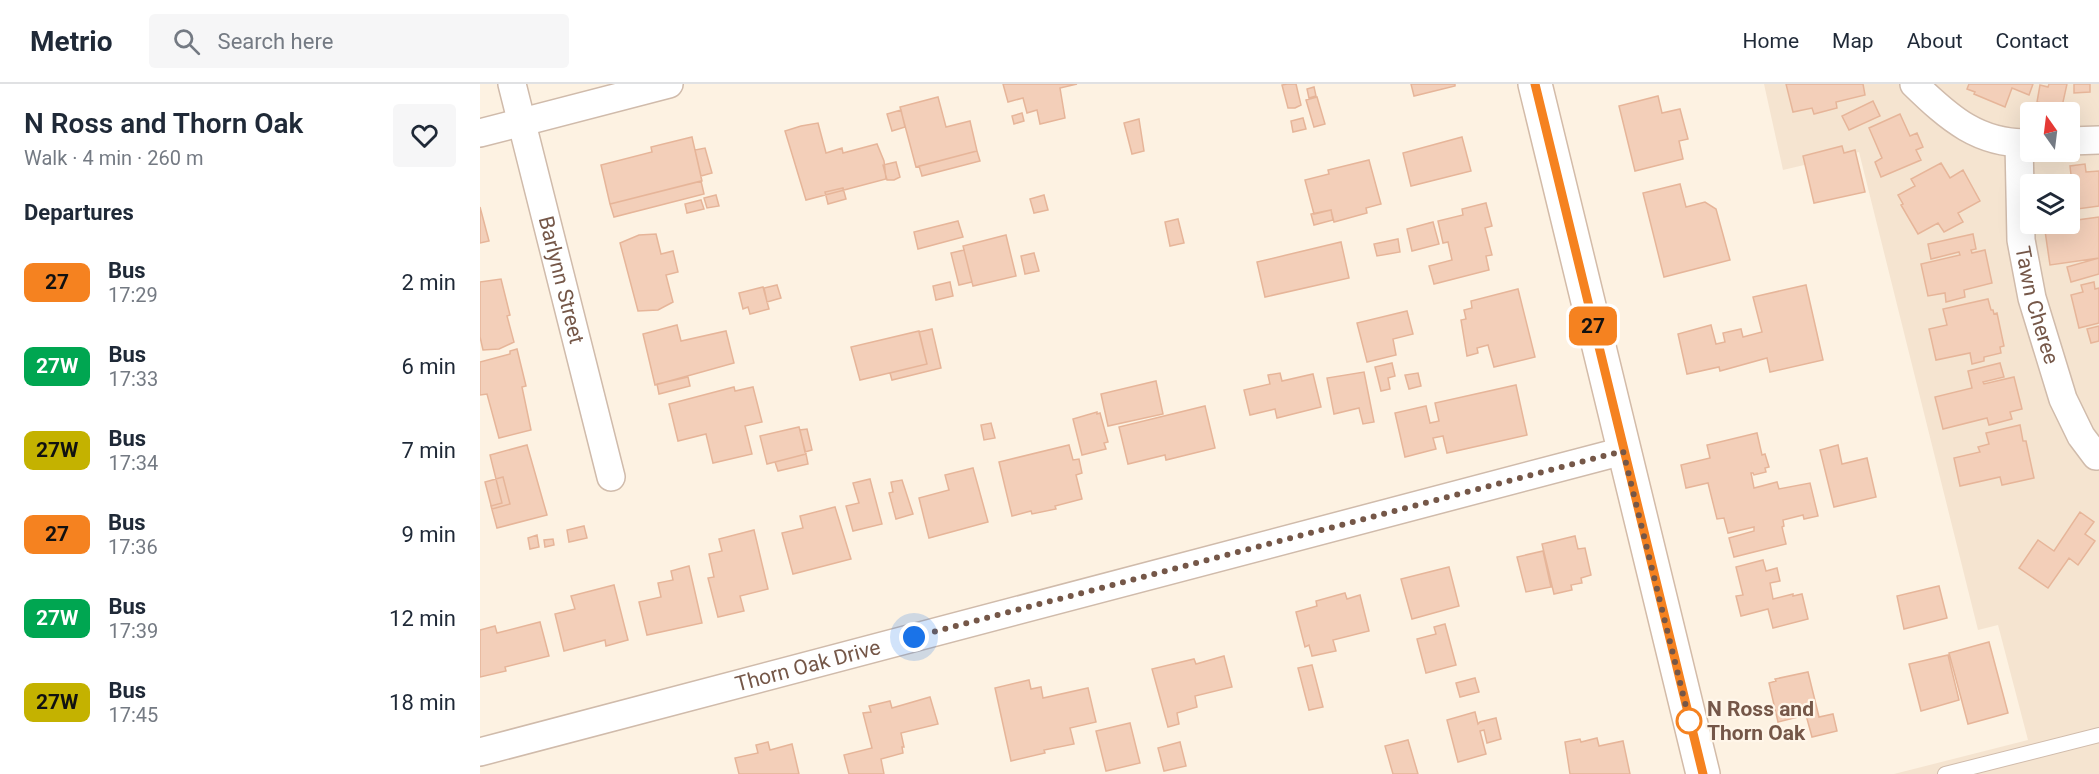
<!DOCTYPE html>
<meta charset="utf-8">
<style>
body{margin:0;font-family:Roboto,sans-serif;background:#f6f6f7;color:#1f2937;height:100vh;display:flex;flex-direction:column;font-size:22px;white-space:nowrap}
*{box-sizing:border-box;margin:0}
p{font-size:20px;color:#747a83}
.icon{flex:none;width:33px;height:33px;fill:none;stroke:currentColor;stroke-width:2;stroke-linecap:round;stroke-linejoin:round}
.map{position:relative;flex:1;overflow:hidden}
.sheet{display:flex;flex-direction:column;background:#fff;width:480px}
.sheet>*{flex:none}
.badge{padding:0 12px;border-radius:9px;font-size:21px;line-height:39px}
.needle{width:39px;rotate:346deg}
.controls{position:absolute;left:1540px;top:18px;display:grid;gap:12px}
.controls a{display:grid;place-items:center;width:60px;height:60px;border-radius:6px;background:#fff;box-shadow:0 6px 24px #0002;font-size:30px}
.you{position:absolute;width:30px;height:30px;margin:-15px;border:4px solid #fff;border-radius:50%;background:#1a73e8;box-shadow:0 0 0 9px #1a73e833}
.map>.badge{position:absolute;translate:-50% -50%;box-shadow:0 0 0 3px #fff}
h2{padding:0 24px;font-size:22px;line-height:54px}
.round{display:grid;place-items:center;flex:none;width:63px;height:63px;border-radius:6px;background:#f6f6f7}
.summary{display:flex;align-items:center;justify-content:space-between;height:102px;padding:0 24px}
h1{font-size:28px;font-weight:600;line-height:45px}
ul{padding:0;list-style:none}
li{display:flex;align-items:center;gap:18px;height:84px;padding:0 24px}
li div{flex:1}
li b{display:block;font-size:22px}
li em{font-style:normal}
li .badge{min-width:66px;font-weight:700;text-align:center}
header{display:flex;align-items:center;gap:36px;box-sizing:border-box;height:84px;padding:0 30px;background:#fff;border-bottom:2px solid #e0e1e3}
header strong{font-size:28px}
nav{display:flex;gap:33px;margin-inline-start:auto;font-size:21px}
.search{width:420px;height:54px;background:#f6f6f7;display:flex;align-items:center;gap:15px;box-sizing:border-box;padding:0 21px;border-radius:6px;color:#747a83;font-size:22px}
main{display:flex;flex:1;min-height:0}
.map>svg:first-child{display:block}
</style>
<header>
<strong>Metrio</strong>
<div class="search"><svg class="icon" aria-label="search" viewBox="0 0 24 24"><circle cx="10" cy="10" r="6"/><path d="M15 15l6 6"/></svg>Search here</div>
<nav><a>Home</a><a>Map</a><a>About</a><a>Contact</a></nav>
</header>
<main>
<section class="sheet">
<div class="summary"><div><h1>N Ross and Thorn Oak</h1><p>Walk · 4 min · 260 m</p></div><a class="round"><svg class="icon" aria-label="heart" viewBox="0 0 24 24"><path d="M12 20l-8-8c-3-5 5-10 8-4 3-6 11-1 8 4z"/></svg></a></div>
<h2>Departures</h2>
<ul>
<li><span class="badge" style="background:#f58220;color:#111">27</span><div><b>Bus</b><p>17:29</p></div><em>2 min</em></li>
<li><span class="badge" style="background:#00a651;color:#fff">27W</span><div><b>Bus</b><p>17:33</p></div><em>6 min</em></li>
<li><span class="badge" style="background:#c4b200;color:#111">27W</span><div><b>Bus</b><p>17:34</p></div><em>7 min</em></li>
<li><span class="badge" style="background:#f58220;color:#111">27</span><div><b>Bus</b><p>17:36</p></div><em>9 min</em></li>
<li><span class="badge" style="background:#00a651;color:#fff">27W</span><div><b>Bus</b><p>17:39</p></div><em>12 min</em></li>
<li><span class="badge" style="background:#c4b200;color:#111">27W</span><div><b>Bus</b><p>17:45</p></div><em>18 min</em></li>
</ul>
</section>
<div class="map">
<svg width="1619" height="690" viewBox="0 0 1619 690">
<rect width="100%" height="100%" fill="#fdf2e2"/>
<path fill="#f5e4d0" fill-rule="evenodd" d="M 1284,0 L 1619,0 L 1619,690 L 1414,690 L 1548,656 L 1518,541 L 1498,546 L 1379,68 L 1303,86 ZM 1551,28 L 1590,28 L 1590,68 L 1551,68 ZM 1551,100 L 1590,100 L 1590,140 L 1551,140 Z"/>
<path fill="#f3cfb9" stroke="#e6b599" stroke-width="1.5" d="M 523,0 L 597,0 L 580,4 L 585,34 L 560,40 L 557,26 L 547,29 L 543,14 L 528,18 Z
M 807,0 L 816,0 L 821,21 L 815,24 L 808,24 L 802,1 Z
M 931,0 L 975,0 L 975,2 L 934,12 Z
M 1306,0 L 1383,0 L 1385,11 L 1356,18 L 1357,24 L 1334,30 L 1332,24 L 1313,28 Z
M 1489,0 L 1553,0 L 1549,11 L 1532,4 L 1525,23 L 1494,10 L 1495,8 L 1487,5 Z
M 1569,0 L 1587,0 L 1581,27 L 1565,25 L 1566,20 L 1557,18 L 1560,1 L 1568,3 Z
M 1594,0 L 1610,0 L 1610,8 L 1594,9 Z
M 834,3 L 836,12 L 829,14 L 827,5 Z
M 1178,12 L 1182,29 L 1200,25 L 1208,55 L 1199,57 L 1203,75 L 1155,87 L 1139,22 Z
M 458,13 L 466,43 L 490,37 L 497,67 L 436,83 L 420,23 Z
M 837,13 L 845,40 L 834,43 L 826,16 Z
M 1393,17 L 1400,32 L 1369,46 L 1362,32 Z
M 421,26 L 425,43 L 412,47 L 407,30 Z
M 542,29 L 544,37 L 534,40 L 532,32 Z
M 1420,30 L 1430,52 L 1437,49 L 1443,63 L 1436,66 L 1441,76 L 1401,93 L 1395,78 L 1402,74 L 1389,44 Z
M 823,34 L 826,45 L 813,48 L 811,37 Z
M 659,35 L 664,67 L 652,70 L 644,39 Z
M 338,39 L 346,69 L 362,64 L 363,69 L 397,60 L 404,77 L 406,95 L 326,116 L 305,47 L 321,42 Z
M 212,53 L 222,97 L 130,120 L 121,81 L 172,68 L 171,63 Z
M 982,53 L 991,87 L 931,102 L 923,69 Z
M 1362,62 L 1364,69 L 1375,66 L 1385,108 L 1334,119 L 1323,72 Z
M 225,64 L 232,89 L 221,92 L 215,66 Z
M 497,67 L 500,77 L 442,92 L 439,82 Z
M 889,76 L 901,120 L 886,124 L 887,129 L 854,138 L 851,126 L 834,130 L 825,96 L 849,90 L 848,86 Z
M 416,78 L 420,93 L 414,96 L 407,96 L 403,81 Z
M 1461,79 L 1470,94 L 1483,86 L 1500,117 L 1478,129 L 1483,138 L 1464,148 L 1458,139 L 1438,150 L 1421,121 L 1423,120 L 1418,111 L 1435,102 L 1431,95 Z
M 1605,80 L 1606,88 L 1619,87 L 1619,122 L 1590,126 L 1590,100 L 1568,100 L 1567,94 L 1591,91 L 1590,82 Z
M 221,97 L 224,110 L 134,133 L 130,120 Z
M 1200,100 L 1206,123 L 1225,118 L 1236,125 L 1250,176 L 1184,193 L 1163,109 Z
M 363,104 L 366,115 L 348,120 L 345,108 Z
M 236,111 L 239,122 L 227,124 L 224,114 Z
M 564,111 L 568,126 L 554,129 L 550,115 Z
M 221,116 L 224,125 L 207,129 L 205,120 Z
M 1006,119 L 1012,142 L 1005,144 L 1012,171 L 1006,172 L 1009,186 L 954,200 L 949,182 L 972,176 L 968,158 L 963,159 L 958,137 L 983,131 L 982,125 Z
M 0,123 L 9,157 L 0,159 Z
M 851,126 L 853,136 L 834,141 L 831,130 Z
M 1619,133 L 1619,174 L 1570,181 L 1565,147 L 1581,145 L 1581,140 L 1590,140 L 1590,137 Z
M 698,135 L 704,159 L 690,162 L 685,138 Z
M 478,137 L 483,153 L 438,165 L 434,148 Z
M 953,138 L 959,160 L 932,167 L 927,145 Z
M 176,150 L 181,170 L 193,167 L 198,188 L 186,191 L 193,218 L 178,226 L 158,227 L 140,159 L 159,151 Z
M 1493,150 L 1496,165 L 1491,166 L 1492,169 L 1505,166 L 1512,199 L 1484,206 L 1485,213 L 1466,218 L 1465,209 L 1448,212 L 1441,180 L 1480,171 L 1479,168 L 1451,175 L 1448,160 Z
M 526,151 L 536,192 L 493,202 L 483,162 Z
M 918,155 L 920,168 L 897,172 L 894,160 Z
M 861,158 L 869,194 L 785,213 L 777,178 Z
M 484,166 L 492,198 L 479,201 L 471,169 Z
M 554,169 L 559,187 L 545,190 L 541,172 Z
M 1619,174 L 1619,190 L 1591,198 L 1587,183 Z
M 21,195 L 30,231 L 27,232 L 34,258 L 19,265 L 3,266 L 0,253 L 0,198 Z
M 470,198 L 473,212 L 456,216 L 453,202 Z
M 1614,198 L 1615,205 L 1619,204 L 1619,239 L 1599,244 L 1591,211 L 1603,208 L 1601,201 Z
M 297,201 L 301,214 L 287,218 L 284,204 Z
M 1326,201 L 1343,276 L 1290,288 L 1287,274 L 1240,287 L 1239,283 L 1207,290 L 1198,250 L 1231,241 L 1236,260 L 1245,258 L 1243,249 L 1261,245 L 1263,253 L 1282,248 L 1273,213 Z
M 283,203 L 289,225 L 270,230 L 268,223 L 263,225 L 259,209 Z
M 1038,205 L 1055,273 L 1014,283 L 1008,261 L 997,264 L 998,269 L 987,272 L 981,236 L 986,235 L 984,226 L 992,224 L 991,217 Z
M 1508,215 L 1511,226 L 1513,226 L 1514,230 L 1517,229 L 1524,262 L 1520,263 L 1521,269 L 1504,273 L 1504,277 L 1492,280 L 1490,269 L 1456,276 L 1449,245 L 1467,241 L 1463,225 Z
M 927,227 L 933,250 L 913,255 L 916,271 L 887,278 L 877,239 Z
M 197,241 L 201,257 L 246,247 L 254,279 L 175,301 L 163,250 Z
M 1619,242 L 1619,257 L 1611,259 L 1607,245 Z
M 452,245 L 461,284 L 412,296 L 410,289 L 447,280 L 439,248 Z
M 439,247 L 447,280 L 380,296 L 371,263 Z
M 37,265 L 46,302 L 42,303 L 51,346 L 19,354 L 7,310 L 0,311 L 0,278 L 30,270 L 30,267 Z
M 912,279 L 915,292 L 908,294 L 910,305 L 901,307 L 895,283 Z
M 1520,279 L 1524,293 L 1503,298 L 1504,300 L 1534,293 L 1542,325 L 1530,328 L 1532,335 L 1509,341 L 1507,334 L 1463,345 L 1455,313 L 1492,304 L 1488,287 Z
M 884,288 L 894,338 L 883,340 L 879,324 L 854,330 L 847,294 Z
M 800,289 L 802,297 L 833,290 L 841,323 L 797,334 L 795,325 L 770,331 L 764,306 L 790,300 L 788,291 Z
M 938,289 L 941,302 L 929,305 L 925,291 Z
M 208,293 L 210,302 L 179,310 L 177,300 Z
M 676,297 L 683,330 L 628,342 L 621,310 Z
M 1036,301 L 1047,351 L 967,369 L 963,352 L 953,354 L 956,365 L 925,373 L 915,329 L 946,322 L 950,339 L 959,337 L 955,319 Z
M 254,303 L 255,307 L 273,303 L 282,338 L 265,342 L 272,370 L 233,379 L 226,350 L 198,357 L 189,320 Z
M 725,322 L 735,364 L 686,376 L 685,371 L 648,380 L 639,343 Z
M 617,328 L 617,330 L 620,329 L 628,358 L 624,359 L 626,365 L 602,371 L 593,335 Z
M 511,339 L 515,354 L 504,356 L 501,341 Z
M 1540,341 L 1543,357 L 1546,357 L 1554,394 L 1522,401 L 1520,393 L 1480,402 L 1474,374 L 1500,368 L 1498,363 L 1509,360 L 1506,349 Z
M 319,343 L 326,370 L 287,380 L 280,352 Z
M 327,345 L 332,366 L 325,368 L 320,346 Z
M 1277,349 L 1282,371 L 1285,370 L 1289,383 L 1285,384 L 1286,388 L 1274,391 L 1273,389 L 1271,389 L 1274,404 L 1297,398 L 1299,405 L 1330,399 L 1338,432 L 1324,435 L 1323,431 L 1303,436 L 1304,442 L 1302,443 L 1306,460 L 1254,473 L 1249,454 L 1274,447 L 1274,443 L 1248,449 L 1244,434 L 1237,435 L 1228,399 L 1206,404 L 1201,381 L 1230,374 L 1227,361 Z
M 47,361 L 67,431 L 17,444 L 11,422 L 22,419 L 10,371 Z
M 589,361 L 593,376 L 599,375 L 602,389 L 596,391 L 602,415 L 575,422 L 576,425 L 552,430 L 551,427 L 532,432 L 519,378 Z
M 1358,361 L 1362,380 L 1387,374 L 1396,413 L 1354,423 L 1340,366 Z
M 326,370 L 328,380 L 298,387 L 295,378 Z
M 493,384 L 508,438 L 449,454 L 439,414 L 469,406 L 465,391 Z
M 23,393 L 30,420 L 12,425 L 5,398 Z
M 390,395 L 402,440 L 373,447 L 366,422 L 379,419 L 373,399 Z
M 422,396 L 433,430 L 416,435 L 409,409 L 413,408 L 411,398 Z
M 355,423 L 371,475 L 313,490 L 302,449 L 323,444 L 320,432 Z
M 1600,428 L 1614,438 L 1605,450 L 1615,457 L 1598,481 L 1589,474 L 1568,504 L 1539,484 L 1558,456 L 1574,467 Z
M 104,442 L 107,454 L 89,458 L 87,446 Z
M 274,446 L 288,505 L 260,512 L 264,527 L 238,533 L 228,494 L 234,493 L 229,470 L 242,467 L 239,455 Z
M 57,451 L 59,463 L 50,465 L 48,454 Z
M 1095,452 L 1098,465 L 1105,464 L 1111,491 L 1101,494 L 1102,499 L 1091,501 L 1092,506 L 1074,510 L 1062,460 Z
M 73,455 L 74,461 L 65,463 L 64,456 Z
M 1063,467 L 1071,503 L 1046,508 L 1037,473 Z
M 1283,476 L 1286,487 L 1297,484 L 1300,497 L 1290,499 L 1293,515 L 1313,510 L 1313,512 L 1322,510 L 1328,535 L 1293,544 L 1288,525 L 1261,532 L 1256,512 L 1263,511 L 1256,483 Z
M 209,482 L 222,539 L 167,551 L 159,518 L 181,513 L 178,499 L 193,496 L 191,487 Z
M 969,483 L 979,522 L 932,535 L 921,495 Z
M 134,501 L 148,556 L 126,562 L 125,556 L 84,567 L 75,530 L 95,525 L 91,512 Z
M 1459,502 L 1467,534 L 1424,545 L 1417,512 Z
M 865,509 L 867,515 L 880,511 L 889,547 L 853,556 L 856,567 L 832,572 L 829,561 L 825,563 L 816,528 L 837,522 L 836,517 Z
M 60,538 L 69,572 L 25,583 L 26,587 L 0,593 L 0,546 L 15,542 L 17,549 Z
M 965,540 L 976,581 L 946,589 L 937,555 L 956,550 L 954,543 Z
M 1509,558 L 1528,629 L 1488,640 L 1469,569 Z
M 1468,571 L 1479,616 L 1441,627 L 1429,580 Z
M 744,572 L 752,603 L 715,612 L 717,623 L 697,629 L 699,640 L 688,643 L 672,585 L 714,575 L 716,580 Z
M 832,581 L 843,623 L 829,626 L 818,584 Z
M 1328,588 L 1339,633 L 1353,630 L 1357,647 L 1332,653 L 1326,631 L 1298,638 L 1289,599 L 1296,597 L 1295,595 Z
M 995,594 L 999,608 L 980,613 L 976,599 Z
M 549,596 L 551,605 L 561,603 L 563,614 L 608,604 L 616,638 L 590,644 L 594,660 L 564,666 L 565,669 L 531,677 L 515,604 Z
M 450,613 L 458,640 L 421,649 L 424,663 L 422,663 L 423,669 L 401,675 L 404,690 L 369,690 L 364,671 L 392,664 L 383,629 L 391,628 L 389,622 L 410,617 L 412,624 Z
M 995,628 L 998,640 L 1000,638 L 1016,634 L 1021,655 L 1007,659 L 1004,646 L 1000,647 L 1006,670 L 978,678 L 967,636 Z
M 650,639 L 660,679 L 626,687 L 616,647 Z
M 1117,654 L 1119,662 L 1143,657 L 1150,690 L 1090,690 L 1085,658 L 1100,655 L 1101,658 Z
M 928,656 L 938,690 L 913,690 L 905,662 Z
M 288,658 L 290,666 L 312,660 L 319,690 L 259,690 L 255,674 L 278,669 L 276,661 Z
M 700,658 L 706,682 L 684,687 L 678,664 Z"/>
<g fill="none" stroke-linecap="round" stroke-linejoin="round">
<g stroke="#d0bbab" stroke-width="16">
<path id="service" d="M 1465,690 L 1619,651"/>
</g>
<g stroke="#d0bbab" stroke-width="30">
<g id="minor">
<path id="s1" d="M 32,0 L 131,393"/>
<path d="M 1434,0 C 1469,34 1499,61 1551,59"/>
<path d="M 0,49 L 189,0"/>
<path d="M 1590,57 L 1619,56"/>
<path id="s2" d="M 1539,59 L 1541,156 L 1552,214 L 1583,315 L 1601,352 L 1616,372"/>
<path id="s3" d="M 0,668 L 1143,367"/>
</g>
</g>
<g stroke="#d3bba8" stroke-width="36">
<path id="secondary" d="M 1055,0 L 1223,690"/>
</g>
<use href="#service" stroke="#fff" stroke-width="14"/>
<use href="#minor" stroke="#fff" stroke-width="27"/>
<use href="#secondary" stroke="#fff" stroke-width="33"/>
</g>
<g fill="none" stroke-linecap="round" stroke-linejoin="round">
<g stroke="#fff" stroke-width="14">
<path id="line" d="M 1055,0 L 1223,690"/>
</g>
<use href="#line" stroke="#f58220" stroke-width="9"/>
<path stroke="#755748" stroke-width="6" stroke-dasharray="0 10.8" d="M 434,553 L 1143,367 L 1210,639 L 1209,637"/>
</g>
<circle fill="#fff" stroke="#f58220" stroke-width="3" cx="1209" cy="637" r="12"/>
<g text-anchor="middle" stroke-width="4.5" stroke-linejoin="round" paint-order="stroke">
<g font-size="21" fill="#755748" stroke="#fff6e9">
<text dy="7" stroke="none"><textPath href="#s1" startOffset="202">Barlynn Street</textPath></text>
<text dy="7" stroke="none"><textPath href="#s2" startOffset="164">Tawn Cheree</textPath></text>
<text dy="7" stroke="none"><textPath href="#s3" startOffset="339">Thorn Oak Drive</textPath></text>
</g>
<g font-size="21" font-weight="bold" fill="#755748" stroke="#fff6e9" text-anchor="start">
<text x="1227" y="632">N Ross and<tspan x="1227" dy="24">Thorn Oak</tspan></text>
</g>
</g>
</svg>
<div class="controls">
<a><svg class="needle" viewBox="-14 -14 28 28"><path d="M0-13l5 13h-10z" fill="#e53935"/><path d="M0 13l5-13h-10z" fill="#747a83"/></svg></a>
<a><svg class="icon" aria-label="layers" viewBox="0 0 24 24"><path d="M12 4l9 5-9 5-9-5zM3 14l9 5 9-5"/></svg></a>
</div>
<div class="you" style="left:434px;top:553px"></div>
<b class="badge" style="left:1113px;top:242px;background:#f58220;color:#111">27</b>
</div>
</main>
